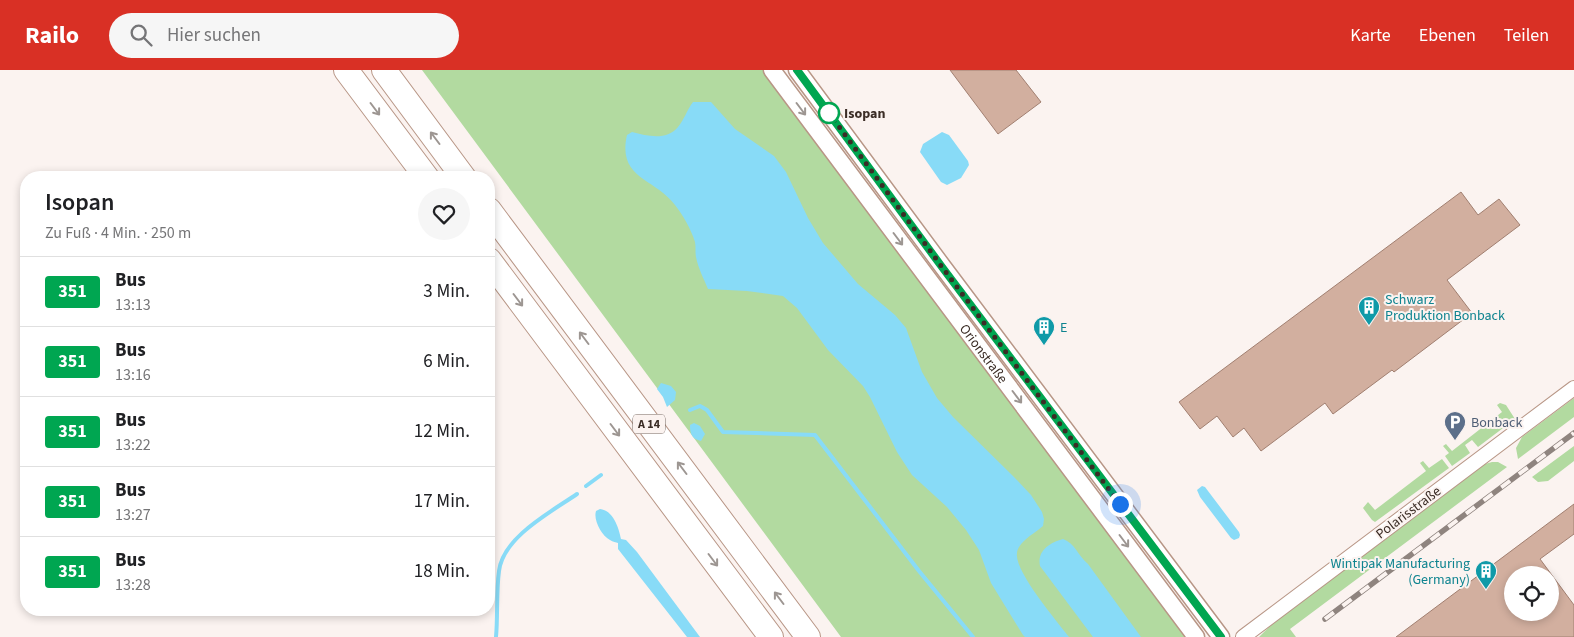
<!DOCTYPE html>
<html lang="de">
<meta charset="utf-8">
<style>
body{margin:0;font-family:"Source Sans 3",sans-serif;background:#f6f6f6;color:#202124;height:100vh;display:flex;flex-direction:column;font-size:19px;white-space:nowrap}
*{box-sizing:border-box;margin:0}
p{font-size:16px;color:#757577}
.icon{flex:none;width:28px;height:28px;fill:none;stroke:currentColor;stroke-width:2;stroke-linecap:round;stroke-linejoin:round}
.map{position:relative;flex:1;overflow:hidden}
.sheet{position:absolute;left:20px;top:101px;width:475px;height:445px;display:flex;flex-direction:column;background:#fff;border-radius:20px;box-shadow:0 2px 8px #0003}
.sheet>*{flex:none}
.badge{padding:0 10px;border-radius:4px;font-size:18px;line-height:32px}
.tools{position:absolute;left:1504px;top:496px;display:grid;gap:10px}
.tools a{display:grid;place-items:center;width:55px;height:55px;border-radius:50%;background:#fff;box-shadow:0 2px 8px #0003;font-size:25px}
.you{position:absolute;width:25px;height:25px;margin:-12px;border:4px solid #fff;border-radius:50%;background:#1a73e8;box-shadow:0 0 0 8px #1a73e833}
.map>.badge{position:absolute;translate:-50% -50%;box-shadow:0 0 0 2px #fff}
.round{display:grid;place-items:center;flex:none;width:52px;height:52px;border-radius:26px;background:#f6f6f6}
.overview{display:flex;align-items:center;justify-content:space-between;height:85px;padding:0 25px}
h1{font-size:24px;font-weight:600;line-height:38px}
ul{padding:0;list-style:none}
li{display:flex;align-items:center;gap:15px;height:70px;padding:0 25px;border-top:1px solid #e0e0e0}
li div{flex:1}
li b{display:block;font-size:19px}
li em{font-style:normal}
li .badge{min-width:55px;font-weight:700;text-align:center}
header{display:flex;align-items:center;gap:30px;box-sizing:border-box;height:70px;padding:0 25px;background:#d93025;color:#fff}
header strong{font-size:24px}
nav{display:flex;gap:28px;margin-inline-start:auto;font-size:18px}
.search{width:350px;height:45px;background:#f6f6f6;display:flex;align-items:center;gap:12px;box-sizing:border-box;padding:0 18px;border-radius:28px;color:#757577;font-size:19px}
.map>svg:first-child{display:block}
</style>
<header>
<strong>Railo</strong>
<div class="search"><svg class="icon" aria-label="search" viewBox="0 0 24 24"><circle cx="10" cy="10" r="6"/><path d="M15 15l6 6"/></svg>Hier suchen</div>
<nav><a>Karte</a><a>Ebenen</a><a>Teilen</a></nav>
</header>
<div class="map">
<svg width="1574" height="567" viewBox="0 0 1574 567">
<rect width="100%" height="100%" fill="#fbf3f0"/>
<path fill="#b2daa0" d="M 422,0 L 763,0 L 1185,567 L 841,567 Z
M 1574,328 L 1574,347 L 1518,389 L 1516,378 L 1522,367 Z
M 1500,333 L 1506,335 L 1515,349 L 1478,377 L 1472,370 L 1465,375 L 1470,383 L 1452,396 L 1445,386 L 1449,383 L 1443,376 L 1446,374 L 1452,381 L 1502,342 L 1497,335 Z
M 1574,376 L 1574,391 L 1548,411 L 1538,412 L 1532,407 Z
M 1442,389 L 1449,398 L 1375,452 L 1372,450 L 1363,438 L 1368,432 L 1375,440 L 1426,401 L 1420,393 L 1423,391 L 1429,398 Z
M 1492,392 L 1498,392 L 1507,397 L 1290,559 L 1296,567 L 1259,567 L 1273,553 L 1485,394 Z"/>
<path fill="#88dbf7" d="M 693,32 L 711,32 L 735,59 L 774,86 L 786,102 L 808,148 L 823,173 L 858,214 L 895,245 L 906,258 L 922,302 L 937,328 L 953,347 L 1014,407 L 1031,425 L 1042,442 L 1044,449 L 1043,456 C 1035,463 1018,472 1017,483 C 1014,501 1057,551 1069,567 L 1025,567 L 1023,565 L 991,513 L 979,480 L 966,460 L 947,437 L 912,405 L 897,382 L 870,327 L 863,316 L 828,280 L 797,238 L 783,226 L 747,221 L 708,219 C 704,209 698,198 696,187 C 695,182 696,177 695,172 C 691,159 683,145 675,135 C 655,108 617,109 627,65 L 632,62 C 648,66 666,71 678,57 C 684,50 687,40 693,32 Z
M 942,62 L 949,65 L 968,91 L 969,95 L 961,108 L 947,115 L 941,112 L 920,82 L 923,74 Z
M 661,313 L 671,316 L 676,322 L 675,330 L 667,337 L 663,327 L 657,319 Z
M 694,353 L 700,356 L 705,364 L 701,371 C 692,369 690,364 690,355 Z
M 1202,416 L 1205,417 L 1239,462 L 1240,465 L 1239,468 L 1234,470 L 1231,468 L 1200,427 L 1197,420 Z
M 600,439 C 613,440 619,458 621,469 L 626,470 L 637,482 L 700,567 L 687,567 L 618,479 L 618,473 C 616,472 613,472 610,470 C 602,466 593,450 596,441 Z
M 1063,469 C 1075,473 1078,486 1088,494 L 1141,567 L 1093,567 L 1040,496 C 1037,481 1049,473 1063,469 Z"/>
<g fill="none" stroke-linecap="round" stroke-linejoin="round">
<path stroke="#88dbf7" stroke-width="4" d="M 690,340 L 700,336 L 707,340 L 723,362 L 815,365 L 919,501 L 973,567
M 586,416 L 601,405
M 496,567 C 498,545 496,523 499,501 C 503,467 551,442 577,424"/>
</g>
<path fill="#d2af9f" stroke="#a17f70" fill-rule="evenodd" d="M 950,0 L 1016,0 L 1041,32 L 998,64 Z
M 1461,122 L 1478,145 L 1499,129 L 1520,155 L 1447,210 L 1472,243 L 1394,302 L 1392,300 L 1333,344 L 1325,333 L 1261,381 L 1244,358 L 1233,367 L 1217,346 L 1200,359 L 1179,332 Z
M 1574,434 L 1574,464 L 1540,489 L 1574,535 L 1574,567 L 1396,567 ZM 1512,505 L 1550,505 L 1550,542 L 1512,542 Z"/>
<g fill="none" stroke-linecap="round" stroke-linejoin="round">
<g stroke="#b89686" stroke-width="16">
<path id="minor" d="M 1243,567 L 1574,318"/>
</g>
<g stroke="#b89686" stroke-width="19">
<g id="tertiary">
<path id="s1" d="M 772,0 L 1196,567"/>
<path d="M 797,0 L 943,197 L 1221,567"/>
</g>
</g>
<g stroke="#b89686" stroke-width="26">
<path id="motorway" d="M 346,0 L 427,108
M 384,0 L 464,108
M 489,140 L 808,567
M 489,190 L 771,567"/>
</g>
<use href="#minor" stroke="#fff" stroke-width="14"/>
<use href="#tertiary" stroke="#fff" stroke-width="16"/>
<use href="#motorway" stroke="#fff" stroke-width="24"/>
<g stroke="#8f847f" stroke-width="5.5">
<path id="rail" d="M 1325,549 L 1574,363"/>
</g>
<use href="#rail" stroke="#fbf3f0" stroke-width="4" stroke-dasharray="11" stroke-linecap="butt"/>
</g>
<defs><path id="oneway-shaft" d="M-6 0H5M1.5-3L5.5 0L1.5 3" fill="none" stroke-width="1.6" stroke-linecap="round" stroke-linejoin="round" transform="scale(1.25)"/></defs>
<g stroke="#9d9692">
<use href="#oneway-shaft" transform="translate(375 39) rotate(53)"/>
<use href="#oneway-shaft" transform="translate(801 39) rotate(53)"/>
<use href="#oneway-shaft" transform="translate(435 68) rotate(-127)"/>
<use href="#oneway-shaft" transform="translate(898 169) rotate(53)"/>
<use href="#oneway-shaft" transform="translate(518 230) rotate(53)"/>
<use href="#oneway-shaft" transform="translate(584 268) rotate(-127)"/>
<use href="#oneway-shaft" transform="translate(1017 327) rotate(53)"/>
<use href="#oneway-shaft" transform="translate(615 360) rotate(53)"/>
<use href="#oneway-shaft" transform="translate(682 398) rotate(-127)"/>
<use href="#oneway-shaft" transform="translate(1124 471) rotate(53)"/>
<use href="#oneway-shaft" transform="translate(713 490) rotate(53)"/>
<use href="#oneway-shaft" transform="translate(779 528) rotate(-127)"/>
</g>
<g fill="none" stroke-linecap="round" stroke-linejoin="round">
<g stroke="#fff" stroke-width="11">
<path id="line" d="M 797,0 L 942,197 L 1221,567"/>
</g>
<use href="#line" stroke="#00a651" stroke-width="8"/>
<path stroke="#3b2d26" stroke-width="5" stroke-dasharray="0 9" d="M 829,43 L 942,197 L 1120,434"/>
</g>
<defs>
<g id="building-pin" transform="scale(1.125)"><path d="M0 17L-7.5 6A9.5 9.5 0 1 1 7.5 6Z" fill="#0f9aa8" stroke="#fbf3f0"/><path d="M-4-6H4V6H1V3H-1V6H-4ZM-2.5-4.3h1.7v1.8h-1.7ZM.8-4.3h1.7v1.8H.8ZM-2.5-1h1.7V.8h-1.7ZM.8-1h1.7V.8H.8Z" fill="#fff"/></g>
<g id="parking-pin" transform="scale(1.125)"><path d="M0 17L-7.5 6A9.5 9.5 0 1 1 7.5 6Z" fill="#5c6f8a" stroke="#fbf3f0"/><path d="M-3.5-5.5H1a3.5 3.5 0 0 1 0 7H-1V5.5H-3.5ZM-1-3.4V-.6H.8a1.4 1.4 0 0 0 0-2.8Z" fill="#fff"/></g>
</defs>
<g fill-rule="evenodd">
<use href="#building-pin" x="1369" y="237"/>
<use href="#building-pin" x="1044" y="257"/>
<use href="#parking-pin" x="1455" y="352"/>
<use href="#building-pin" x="1486" y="501"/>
</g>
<circle fill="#fff" stroke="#00a651" stroke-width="2.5" cx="829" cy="43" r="10"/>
<g text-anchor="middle" stroke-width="4" stroke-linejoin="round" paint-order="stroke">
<rect fill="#fbf3f0" stroke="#756863" stroke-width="1" x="633" y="344.5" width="32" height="19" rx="4"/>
<g font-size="12" font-weight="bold" fill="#3b2d26">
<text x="649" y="358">A 14</text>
</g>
<g font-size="14" font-weight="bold" fill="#3b2d26" stroke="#fbf3f0" text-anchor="start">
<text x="844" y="48">Isopan</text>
</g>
<g font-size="14" fill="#0d838f" stroke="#fbf3f0" text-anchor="start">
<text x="1385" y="234">Schwarz<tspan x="1385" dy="16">Produktion Bonback</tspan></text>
<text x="1060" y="262">E</text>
<text x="1470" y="498" text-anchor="end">Wintipak Manufacturing<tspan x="1470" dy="16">(Germany)</tspan></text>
</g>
<g font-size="14" fill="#3b2d26" stroke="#fbf3f0">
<text dy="5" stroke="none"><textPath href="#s1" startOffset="354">Orionstraße</textPath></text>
<text transform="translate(1408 442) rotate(-37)" y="5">Polarisstraße</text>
</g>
<g font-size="14" fill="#4e5e75" stroke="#fbf3f0" text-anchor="start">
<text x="1471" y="357">Bonback</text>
</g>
</g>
</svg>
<div class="tools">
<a><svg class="icon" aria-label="locate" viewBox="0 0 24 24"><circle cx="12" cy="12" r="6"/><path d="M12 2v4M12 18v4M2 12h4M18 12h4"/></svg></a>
</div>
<div class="you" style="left:1120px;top:434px"></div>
<section class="sheet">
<div class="overview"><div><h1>Isopan</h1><p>Zu Fuß · 4 Min. · 250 m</p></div><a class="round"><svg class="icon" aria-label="heart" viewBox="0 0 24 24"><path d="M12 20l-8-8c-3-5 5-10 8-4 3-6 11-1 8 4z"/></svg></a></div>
<ul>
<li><span class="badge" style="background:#00a651;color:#fff">351</span><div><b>Bus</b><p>13:13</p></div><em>3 Min.</em></li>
<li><span class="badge" style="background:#00a651;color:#fff">351</span><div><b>Bus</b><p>13:16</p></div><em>6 Min.</em></li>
<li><span class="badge" style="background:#00a651;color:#fff">351</span><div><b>Bus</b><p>13:22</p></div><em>12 Min.</em></li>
<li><span class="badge" style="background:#00a651;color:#fff">351</span><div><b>Bus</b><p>13:27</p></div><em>17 Min.</em></li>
<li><span class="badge" style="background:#00a651;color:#fff">351</span><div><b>Bus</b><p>13:28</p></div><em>18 Min.</em></li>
</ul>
</section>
</div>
